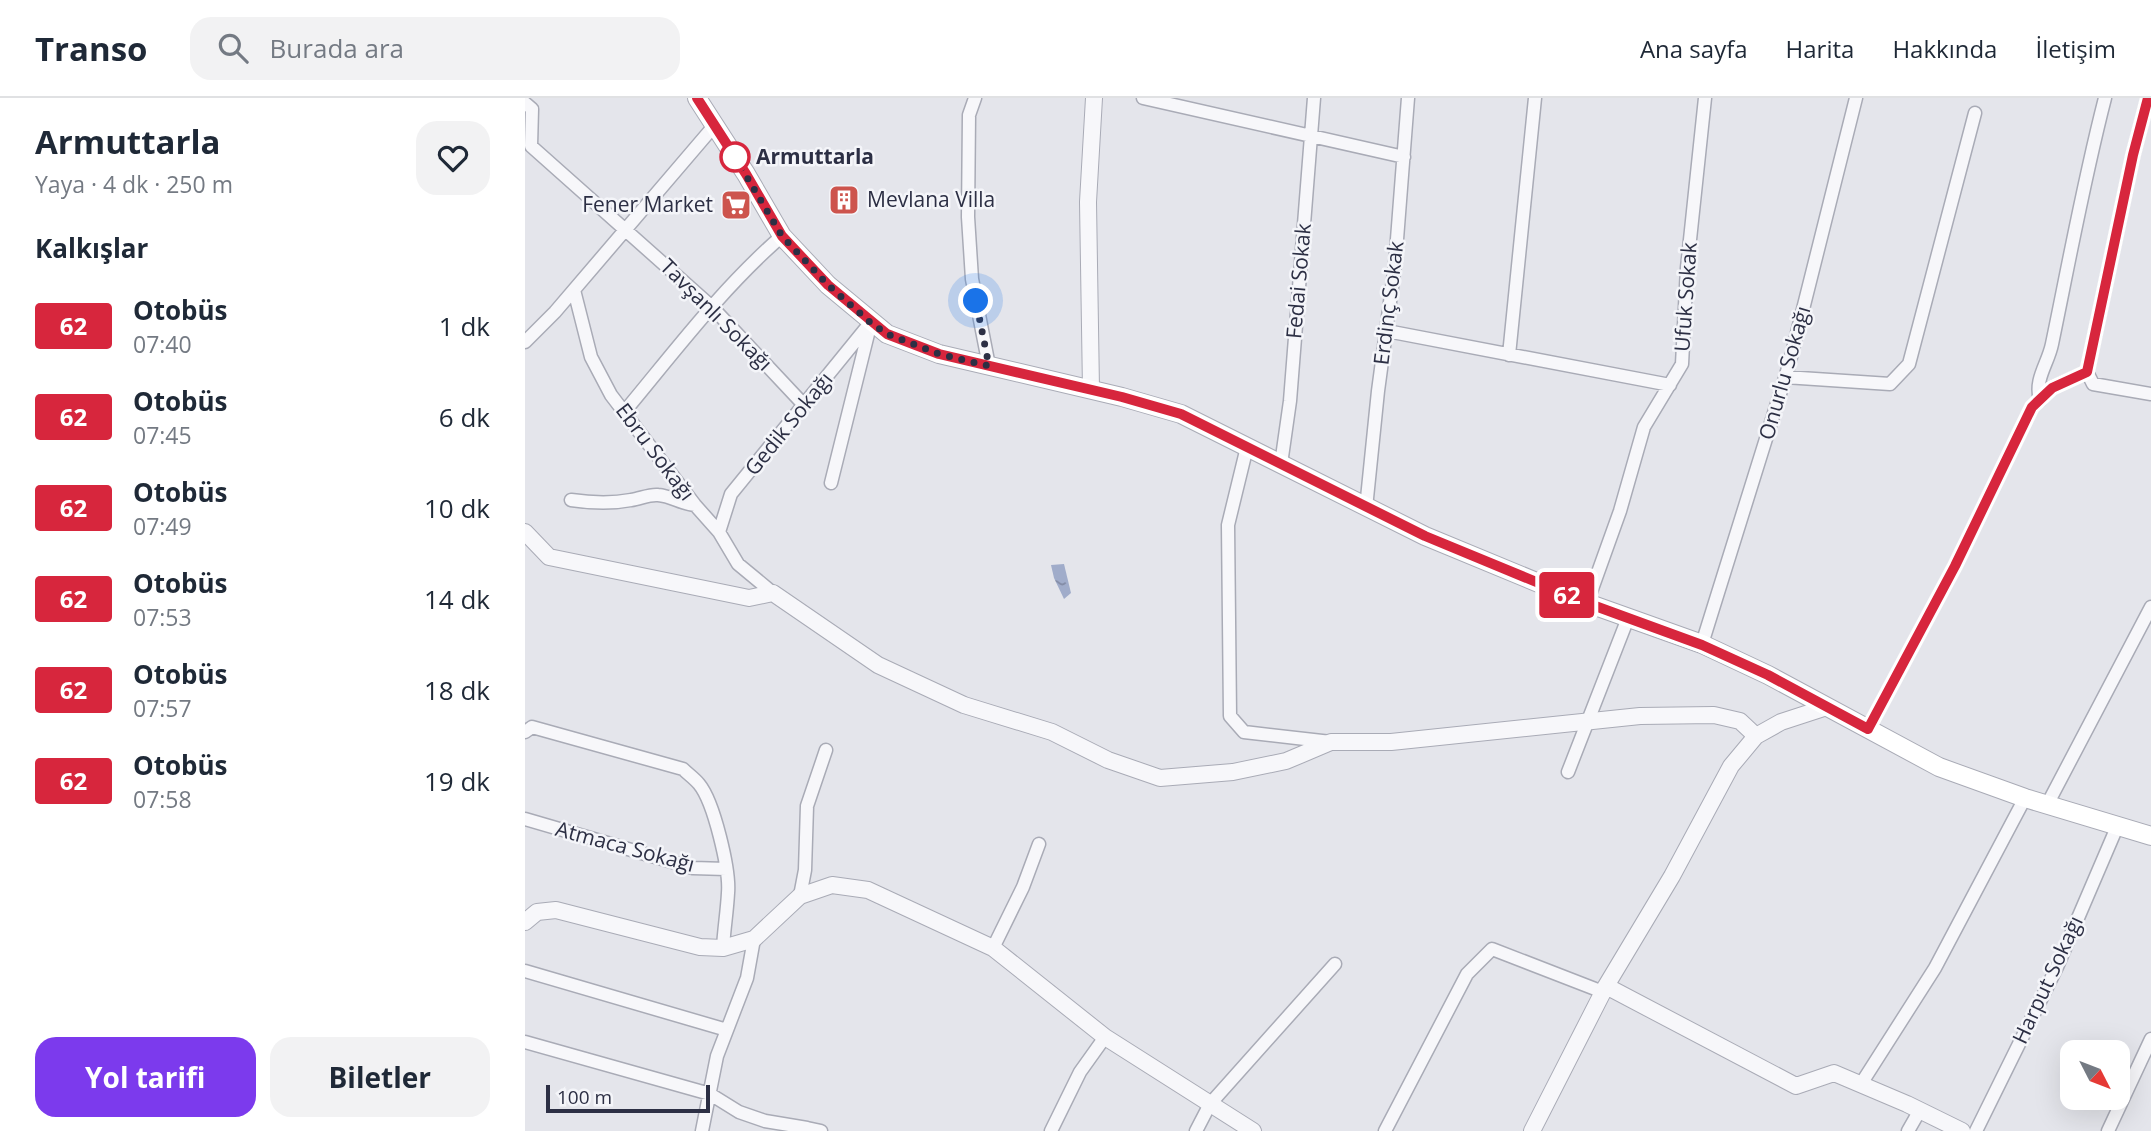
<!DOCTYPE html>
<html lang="tr">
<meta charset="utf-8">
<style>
body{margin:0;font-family:"Open Sans",sans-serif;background:#f2f2f3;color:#1f2937;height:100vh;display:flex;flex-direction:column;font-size:26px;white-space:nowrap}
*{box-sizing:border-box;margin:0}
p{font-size:23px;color:#747a83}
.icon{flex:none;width:38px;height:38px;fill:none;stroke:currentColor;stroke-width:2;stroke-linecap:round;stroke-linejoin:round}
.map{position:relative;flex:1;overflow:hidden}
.details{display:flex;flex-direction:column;background:#fff;width:525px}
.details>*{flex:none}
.badge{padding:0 14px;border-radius:5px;font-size:24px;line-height:46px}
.needle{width:46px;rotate:132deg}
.controls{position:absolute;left:1535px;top:942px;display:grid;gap:14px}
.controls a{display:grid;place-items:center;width:70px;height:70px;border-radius:14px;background:#fff;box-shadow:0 7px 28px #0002;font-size:35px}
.scale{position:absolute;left:21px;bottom:18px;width:164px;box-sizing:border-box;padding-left:7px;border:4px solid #2c2f44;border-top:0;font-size:19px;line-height:24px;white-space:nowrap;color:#2c2f44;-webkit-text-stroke:5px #f4f5f9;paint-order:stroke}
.you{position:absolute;width:35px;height:35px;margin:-18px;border:5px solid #fff;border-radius:50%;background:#1a73e8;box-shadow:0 0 0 10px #1a73e833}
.map>.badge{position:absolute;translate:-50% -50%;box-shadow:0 0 0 4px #fff}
h2{padding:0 35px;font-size:26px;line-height:63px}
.round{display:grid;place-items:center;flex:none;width:74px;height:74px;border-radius:21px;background:#f2f2f3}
.overview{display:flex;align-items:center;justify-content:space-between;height:119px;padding:0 35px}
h1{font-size:33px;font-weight:700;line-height:52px}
.button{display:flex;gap:14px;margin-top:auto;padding:14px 35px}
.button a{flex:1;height:80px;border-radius:21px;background:#7c3aed;color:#fff;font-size:28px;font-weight:700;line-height:80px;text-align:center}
.button a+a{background:#f2f2f3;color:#1f2937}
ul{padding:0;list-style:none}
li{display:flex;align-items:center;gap:21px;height:91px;padding:0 35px}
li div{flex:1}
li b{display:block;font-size:26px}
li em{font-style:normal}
li .badge{min-width:77px;font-weight:700;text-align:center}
header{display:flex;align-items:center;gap:42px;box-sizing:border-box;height:98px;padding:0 35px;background:#fff;border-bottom:2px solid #e0e1e3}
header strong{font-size:33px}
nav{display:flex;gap:38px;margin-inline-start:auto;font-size:24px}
.search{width:490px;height:63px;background:#f2f2f3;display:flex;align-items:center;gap:18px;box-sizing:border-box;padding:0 24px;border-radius:21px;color:#747a83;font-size:26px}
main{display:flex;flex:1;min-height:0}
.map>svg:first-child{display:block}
</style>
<header>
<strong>Transo</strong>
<div class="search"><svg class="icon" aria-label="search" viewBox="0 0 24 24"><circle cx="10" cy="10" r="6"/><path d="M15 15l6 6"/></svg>Burada ara</div>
<nav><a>Ana sayfa</a><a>Harita</a><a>Hakkında</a><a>İletişim</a></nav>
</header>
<main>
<section class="details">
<div class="overview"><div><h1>Armuttarla</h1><p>Yaya · 4 dk · 250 m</p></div><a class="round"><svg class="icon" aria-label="heart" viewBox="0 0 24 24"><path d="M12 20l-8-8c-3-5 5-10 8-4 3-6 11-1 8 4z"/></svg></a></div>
<h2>Kalkışlar</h2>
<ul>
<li><span class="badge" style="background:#d7263d;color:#fff">62</span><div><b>Otobüs</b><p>07:40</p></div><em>1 dk</em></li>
<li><span class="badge" style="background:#d7263d;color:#fff">62</span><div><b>Otobüs</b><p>07:45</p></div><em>6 dk</em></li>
<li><span class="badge" style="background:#d7263d;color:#fff">62</span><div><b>Otobüs</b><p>07:49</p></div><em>10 dk</em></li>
<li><span class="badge" style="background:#d7263d;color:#fff">62</span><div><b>Otobüs</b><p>07:53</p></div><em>14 dk</em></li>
<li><span class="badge" style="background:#d7263d;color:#fff">62</span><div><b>Otobüs</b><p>07:57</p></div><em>18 dk</em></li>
<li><span class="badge" style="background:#d7263d;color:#fff">62</span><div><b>Otobüs</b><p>07:58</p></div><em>19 dk</em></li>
</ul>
<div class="button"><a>Yol tarifi</a><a>Biletler</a></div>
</section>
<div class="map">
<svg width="1626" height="1033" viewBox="0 0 1626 1033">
<defs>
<pattern id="water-ripples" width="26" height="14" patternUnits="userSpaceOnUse" patternTransform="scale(1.75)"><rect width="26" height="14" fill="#a0acca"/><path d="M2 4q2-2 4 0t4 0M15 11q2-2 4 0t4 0" fill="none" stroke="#838ca6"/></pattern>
</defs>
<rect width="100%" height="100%" fill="#e4e5eb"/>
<path fill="url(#water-ripples)" d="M 539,466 L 546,495 L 539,501 L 529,480 L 526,467 Z"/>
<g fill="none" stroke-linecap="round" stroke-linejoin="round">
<g stroke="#a9abb6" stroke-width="15">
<path id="minor" d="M 450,0 L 444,17 L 443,119 L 447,181 L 464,268
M 618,0 L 879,59
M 0,5 L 7,11 L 6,48 L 187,209 L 279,307
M 49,192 L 66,259 L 86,297 L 170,407 L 194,434 L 213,466 L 248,495
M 862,233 L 1145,287
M 0,244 L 30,214 L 189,28
M 984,257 L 1010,0
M 1562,274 L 1568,286 L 1626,296
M 1260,279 L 1365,286 L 1384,266 L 1450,15
M 1515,302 C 1509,281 1523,266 1527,246 C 1544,164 1559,81 1580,0
M 100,313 C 150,253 198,189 257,138
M 722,349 L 703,427 L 705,618 L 719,634 L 806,644
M 756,366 L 765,303 L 789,0
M 306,385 L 345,228
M 46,402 C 67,405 85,406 106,402 C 115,401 124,396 133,397 C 147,398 156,406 170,407
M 841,410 L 853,293 L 870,167 L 883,0
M 194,434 L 206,396 L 346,224
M 1062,505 L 1095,413 L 1119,329 L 1157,266 L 1162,170 L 1180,0
M 1177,546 L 1264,267 L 1331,0
M 1343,631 L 1430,468 L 1507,309 L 1526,290 L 1562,274 L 1608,57 L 1623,0
M 0,634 L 7,629 L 158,671 C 163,676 169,680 174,686 C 189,704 205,772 203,795 C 202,814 199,831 198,850
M 1043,674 L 1103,520
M 1522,707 L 1626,509
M 0,721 L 168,770 L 201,771
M 275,798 L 280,772 L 282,708 L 301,652
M 468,850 L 498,789 L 514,746
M 0,873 L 202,932
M 0,944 L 185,996 L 214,1014 L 240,1023 L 282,1030 L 280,1033
M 1336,986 L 1410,870 L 1500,700
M 282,1030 L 296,1033
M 177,1033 L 192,958 L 222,880 L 229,841
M 526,1033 L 555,974 L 580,939
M 671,1033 L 685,1006 L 810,866
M 860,1033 L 942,876 L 967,851 L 1078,894
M 1383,1033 L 1395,1012
M 1451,1033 L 1532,869 L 1592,729
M 1583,1033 L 1626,941"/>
</g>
<g stroke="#a9abb6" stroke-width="18">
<path id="tertiary" d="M 566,291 L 563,104 L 569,0
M 0,434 L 24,459 L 224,500 L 248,495 L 353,567 L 439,607 L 527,634 L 583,662 L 635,680 L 708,674 L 761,663 L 806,644 L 866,644 L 1115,618 L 1189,617 L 1215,623 L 1231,638
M 0,824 L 12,814 L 31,812 L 175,849 L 198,850 L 229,841 L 275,798 L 307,787 L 343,792 L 468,850 L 580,939 L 728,1033
M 1081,888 L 1271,988 L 1309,975 L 1382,1006 L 1437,1033
M 1007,1033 L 1081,888 L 1147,778 L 1206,668 L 1231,638 L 1256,624 L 1302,609"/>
</g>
<g stroke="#a9abb6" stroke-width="20">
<path id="secondary" d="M 172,0 L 221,76 L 257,138 L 303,187 L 362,236 L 414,256 L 597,299 L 656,316 L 900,438 L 1062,505 L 1177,546 L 1243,577 L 1414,669 L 1500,700 L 1626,738"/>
</g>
<use href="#minor" stroke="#f7f7fa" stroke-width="12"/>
<use href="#tertiary" stroke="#f7f7fa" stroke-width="16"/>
<use href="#secondary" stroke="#fff" stroke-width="18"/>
</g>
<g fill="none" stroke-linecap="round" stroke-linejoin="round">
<g stroke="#fff" stroke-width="16">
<path id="line" d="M 172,0 L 221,76 L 257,138 L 303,187 L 362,236 L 414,256 L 597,299 L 656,316 L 900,438 L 1062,505 L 1177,547 L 1243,577 L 1343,631 L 1430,468 L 1507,309 L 1527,290 L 1562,274 L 1608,57 L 1623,0"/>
</g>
<use href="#line" stroke="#d7263d" stroke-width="10"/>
<path stroke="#2c2f44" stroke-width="7" stroke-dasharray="0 12.6" d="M 210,59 L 257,138 L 303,187 L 346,225 L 362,236 L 414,256 L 464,268 L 451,203"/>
</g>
<defs>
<g id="building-square" transform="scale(1.575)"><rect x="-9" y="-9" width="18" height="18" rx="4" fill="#cd544d" stroke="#f4f5f9"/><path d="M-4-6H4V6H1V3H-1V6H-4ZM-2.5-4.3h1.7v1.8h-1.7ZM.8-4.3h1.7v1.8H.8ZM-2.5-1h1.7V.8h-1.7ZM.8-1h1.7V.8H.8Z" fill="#fff"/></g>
<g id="supermarket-square" transform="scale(1.575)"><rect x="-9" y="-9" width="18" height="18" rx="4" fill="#cd544d" stroke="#f4f5f9"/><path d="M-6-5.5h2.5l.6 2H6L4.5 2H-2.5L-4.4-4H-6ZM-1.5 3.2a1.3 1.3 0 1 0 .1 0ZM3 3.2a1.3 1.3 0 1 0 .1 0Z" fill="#fff"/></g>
</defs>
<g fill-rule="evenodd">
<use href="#building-square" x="319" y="102"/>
<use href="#supermarket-square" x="211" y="107"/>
</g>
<circle fill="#fff" stroke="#d7263d" stroke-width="3.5" cx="210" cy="59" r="14"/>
<g text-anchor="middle" stroke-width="5" stroke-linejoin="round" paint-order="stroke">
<g font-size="21" font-weight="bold" fill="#2c2f44" stroke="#f4f5f9" text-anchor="start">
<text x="231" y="66">Armuttarla</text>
</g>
<g font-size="21" fill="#2c2f44" stroke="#f4f5f9" text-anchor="start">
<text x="342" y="109">Mevlana Villa</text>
<text x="188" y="114" text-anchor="end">Fener Market</text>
</g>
<g font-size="21" fill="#2c2f44" stroke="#f4f5f9">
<text transform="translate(774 183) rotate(-85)" y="7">Fedai Sokak</text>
<text transform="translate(1161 199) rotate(-86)" y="7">Ufuk Sokak</text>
<text transform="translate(864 205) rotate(-83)" y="7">Erdinç Sokak</text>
<text transform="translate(191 217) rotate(45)" y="7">Tavşanlı Sokağı</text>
<text transform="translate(1260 275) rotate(-74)" y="7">Onurlu Sokağı</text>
<text transform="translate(264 326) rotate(-51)" y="7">Gedik Sokağı</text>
<text transform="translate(130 354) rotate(53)" y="7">Ebru Sokağı</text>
<text transform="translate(100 749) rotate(15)" y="7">Atmaca Sokağı</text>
<text transform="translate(1523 882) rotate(-65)" y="7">Harput Sokağı</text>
</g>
</g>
</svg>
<div class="controls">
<a><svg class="needle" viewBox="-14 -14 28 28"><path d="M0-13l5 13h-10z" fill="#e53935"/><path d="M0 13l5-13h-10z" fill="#747a83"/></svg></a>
</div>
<div class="scale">100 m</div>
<div class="you" style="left:451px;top:203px"></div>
<b class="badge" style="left:1042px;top:497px;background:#d7263d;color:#fff">62</b>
</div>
</main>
